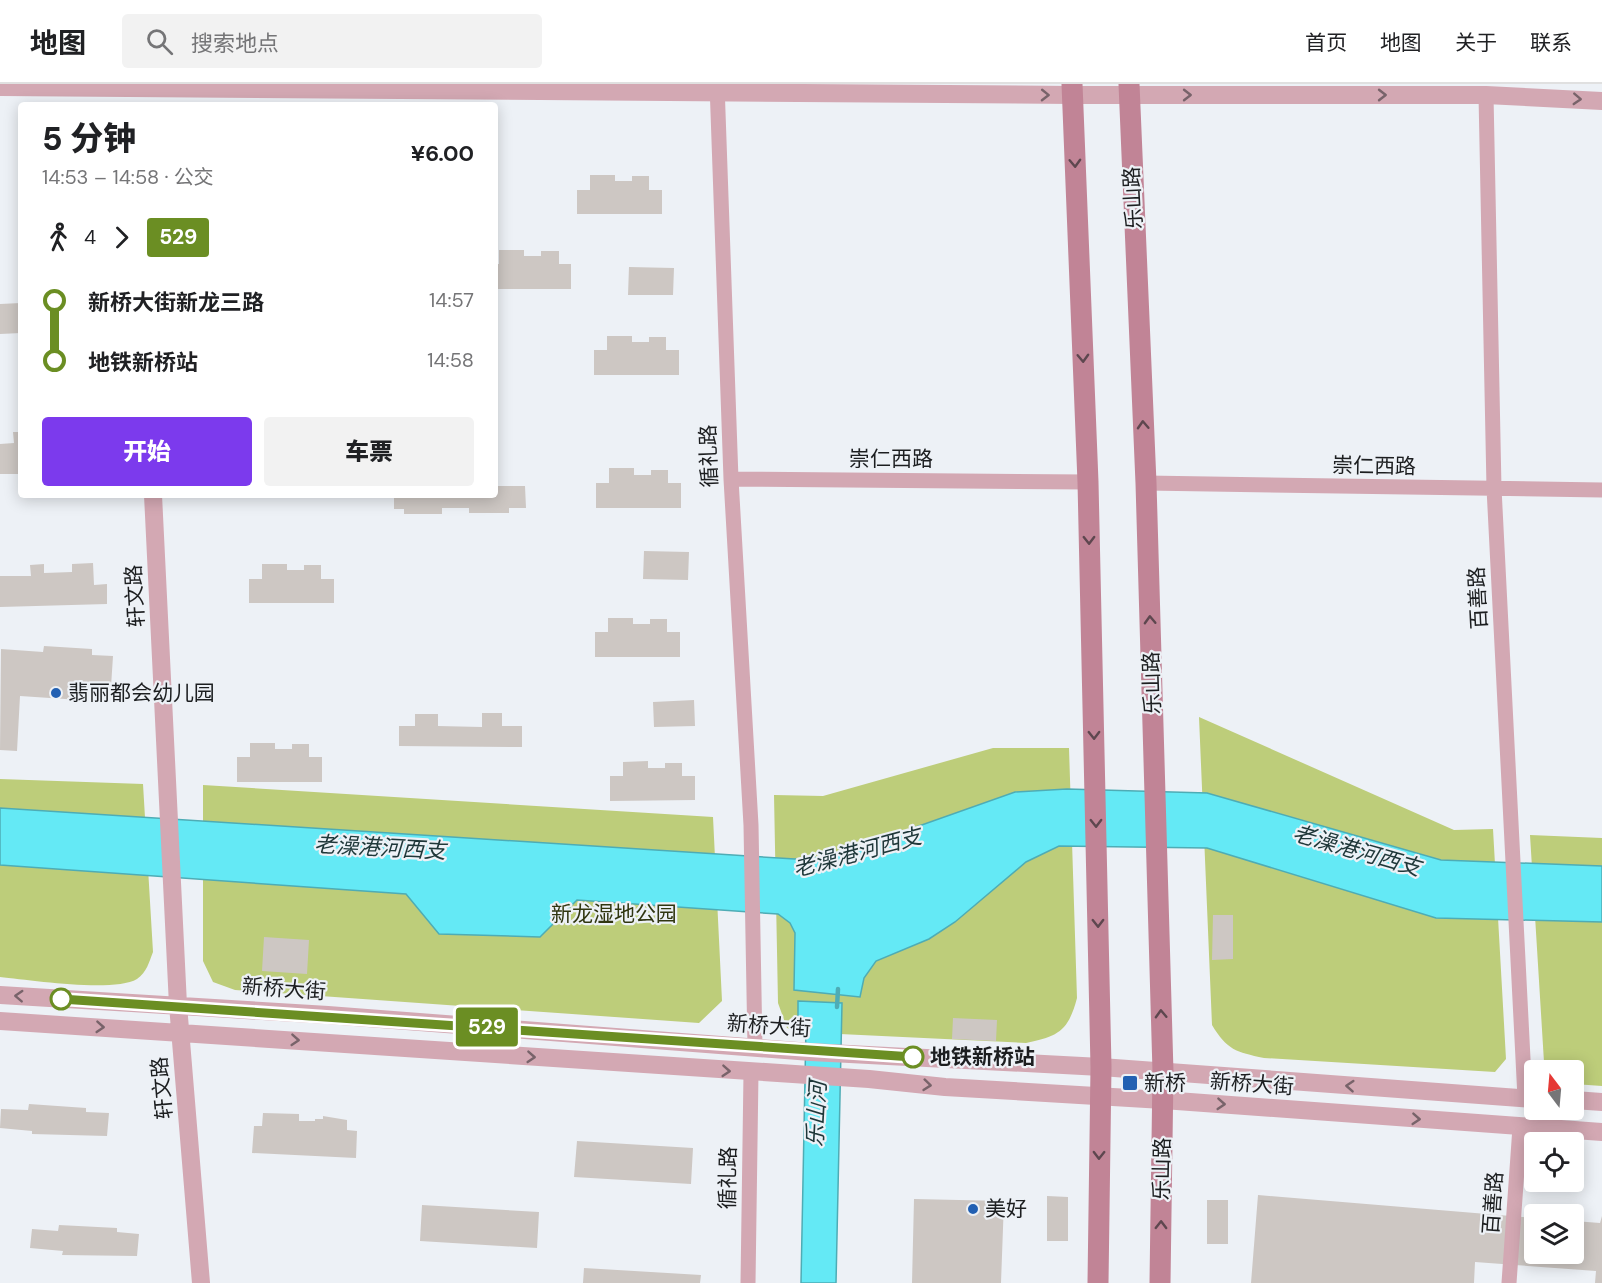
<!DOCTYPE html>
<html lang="zh">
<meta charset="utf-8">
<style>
body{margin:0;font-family:"DM Sans","Noto Sans SC",sans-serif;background:#f2f2f2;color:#202124;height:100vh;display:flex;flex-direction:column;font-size:22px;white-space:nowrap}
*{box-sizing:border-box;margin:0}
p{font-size:20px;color:#757577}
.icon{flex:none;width:33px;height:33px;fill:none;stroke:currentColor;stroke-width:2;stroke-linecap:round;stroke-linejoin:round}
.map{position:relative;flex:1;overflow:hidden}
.panel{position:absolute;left:18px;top:18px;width:480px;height:396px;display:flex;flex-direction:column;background:#fff;border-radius:6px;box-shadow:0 3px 15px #0003}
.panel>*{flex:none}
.badge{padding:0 12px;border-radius:4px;font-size:21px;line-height:39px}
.needle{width:39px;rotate:344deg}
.controls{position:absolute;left:1524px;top:976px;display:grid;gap:12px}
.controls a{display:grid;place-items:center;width:60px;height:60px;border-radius:6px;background:#fff;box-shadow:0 3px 15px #0003;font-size:30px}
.map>.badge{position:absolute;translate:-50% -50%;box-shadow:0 0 0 3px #fff}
.legs{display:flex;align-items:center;gap:9px;height:66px;padding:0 24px;font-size:20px}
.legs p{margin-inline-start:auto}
.overview{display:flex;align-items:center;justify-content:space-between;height:102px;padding:0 24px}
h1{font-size:33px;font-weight:800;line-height:45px}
.button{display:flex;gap:12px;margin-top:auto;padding:12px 24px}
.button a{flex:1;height:69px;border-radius:6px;background:#7c3aed;color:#fff;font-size:24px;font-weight:800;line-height:69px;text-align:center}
.button a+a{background:#f2f2f2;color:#202124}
ul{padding:0 24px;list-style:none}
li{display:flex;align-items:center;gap:21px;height:60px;font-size:22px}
li i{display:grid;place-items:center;width:9px;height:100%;margin:0 8px;background:currentColor}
li i::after{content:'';width:15px;height:15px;margin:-8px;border:4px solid;border-radius:50%;background:#fff}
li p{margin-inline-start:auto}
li:first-child i{background:linear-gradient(#0000 50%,currentColor 0)}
li:last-child i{background:linear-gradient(currentColor 50%,#0000 0)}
header{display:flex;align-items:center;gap:36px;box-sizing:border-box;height:84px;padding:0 30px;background:#fff;border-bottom:2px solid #e0e0e0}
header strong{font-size:28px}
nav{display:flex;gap:33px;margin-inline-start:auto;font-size:21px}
.search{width:420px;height:54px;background:#f2f2f2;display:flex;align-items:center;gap:15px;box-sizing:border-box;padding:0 21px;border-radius:6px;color:#757577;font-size:22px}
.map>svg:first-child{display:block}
</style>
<header>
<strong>地图</strong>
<div class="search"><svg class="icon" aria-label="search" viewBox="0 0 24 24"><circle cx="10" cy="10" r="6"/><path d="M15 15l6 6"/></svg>搜索地点</div>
<nav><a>首页</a><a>地图</a><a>关于</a><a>联系</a></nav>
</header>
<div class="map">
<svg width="1602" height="1199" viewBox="0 0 1602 1199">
<rect width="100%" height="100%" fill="#edf1f6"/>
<path fill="#bdcd7a" d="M 1199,633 L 1454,746 L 1493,745 L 1506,975 L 1495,988 L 1264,974 C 1236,968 1227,966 1212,941 Z
M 993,664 L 1069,664 L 1077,914 C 1068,948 1058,952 1026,959 L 798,948 L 787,944 L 778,919 L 774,711 L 823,712 Z
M 0,695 L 143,700 L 153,868 C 149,878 147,888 137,895 C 113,909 31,896 0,893 Z
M 203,701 L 713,733 L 722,917 L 699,939 L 235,906 L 213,898 L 203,877 Z
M 1530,751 L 1602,754 L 1602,1002 L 1574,1000 L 1574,987 L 1550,987 L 1544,978 Z"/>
<path fill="#64e9f5" stroke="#4eacb5" stroke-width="1.5" d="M 1067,705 L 1207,709 L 1441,776 L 1602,782 L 1602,838 L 1436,834 L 1207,764 L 1059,762 L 1026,778 L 955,838 L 929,855 L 876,877 L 864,894 L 860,913 L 794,906 L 795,849 L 790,839 L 778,830 L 577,816 L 540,853 L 439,850 L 406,810 L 0,781 L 0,724 L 795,775 L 834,772 L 1015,708 Z
M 798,917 L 842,919 L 836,1199 L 801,1199 L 806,942 L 798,941 Z"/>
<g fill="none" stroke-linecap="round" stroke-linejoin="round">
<path stroke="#4eacb5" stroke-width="4.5" d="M 837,923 L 838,905"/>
</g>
<path fill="#cdc7c3" d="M 590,91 L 615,91 L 615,97 L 632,97 L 632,92 L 649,92 L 649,106 L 662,106 L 662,130 L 577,130 L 577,106 L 590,106 Z
M 499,166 L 524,166 L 524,172 L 541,172 L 541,167 L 559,167 L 559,180 L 571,180 L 571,205 L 495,205 L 495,180 L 499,180 Z
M 629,183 L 674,184 L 673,211 L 628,211 Z
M 21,219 L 21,249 L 0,250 L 0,220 Z
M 607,252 L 632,252 L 632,258 L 649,258 L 649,253 L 666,253 L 666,266 L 679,266 L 679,291 L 594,291 L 594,266 L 607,266 Z
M 13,348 L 21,348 L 21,390 L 0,390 L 0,360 L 14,359 Z
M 609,384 L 634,384 L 634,391 L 651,391 L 651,386 L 668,386 L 668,399 L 681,399 L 681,424 L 596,424 L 596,399 L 609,399 Z
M 495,402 L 525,402 L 526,424 L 509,424 L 509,429 L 469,429 L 469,424 L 442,424 L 442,430 L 404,430 L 404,425 L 394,425 L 394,411 L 495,411 Z
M 644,467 L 689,468 L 688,496 L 643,495 Z
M 93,479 L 94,501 L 107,500 L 107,520 L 0,523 L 0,492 L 31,492 L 30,481 L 44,480 L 44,489 L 72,488 L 72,480 Z
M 262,480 L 287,480 L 287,486 L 304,486 L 304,481 L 321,481 L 321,495 L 334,495 L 334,519 L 249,519 L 249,495 L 262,495 Z
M 608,534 L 633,534 L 633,540 L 650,540 L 650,535 L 667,535 L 667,548 L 680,548 L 680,573 L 595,573 L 595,548 L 608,548 Z
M 44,562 L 92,565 L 92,571 L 113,572 L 110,618 L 20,612 L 17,667 L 0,666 L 1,565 L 43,568 Z
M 694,616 L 695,642 L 654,643 L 653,618 Z
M 482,629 L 502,629 L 502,642 L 522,642 L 522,663 L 399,662 L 399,642 L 415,642 L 415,630 L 438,630 L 438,642 L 482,643 Z
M 250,659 L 275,659 L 275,665 L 292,665 L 292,660 L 309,660 L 309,673 L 322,673 L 322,698 L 237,698 L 237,673 L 250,673 Z
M 648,677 L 648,684 L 665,684 L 665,679 L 682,679 L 682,692 L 695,692 L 695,716 L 610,717 L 610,692 L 623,692 L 623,678 Z
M 1213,831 L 1233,831 L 1233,875 L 1212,876 Z
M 264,853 L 309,856 L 307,890 L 262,887 Z
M 953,934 L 997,936 L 996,957 L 952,955 Z
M 29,1020 L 86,1024 L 86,1028 L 109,1029 L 107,1052 L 32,1050 L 32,1047 L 0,1044 L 1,1025 L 28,1026 Z
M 263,1029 L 299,1030 L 299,1037 L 315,1037 L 315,1035 L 323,1035 L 323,1032 L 347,1036 L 347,1046 L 357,1047 L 356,1074 L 252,1069 L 254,1042 L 262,1042 Z
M 577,1057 L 693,1064 L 691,1100 L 574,1093 Z
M 1258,1111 L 1534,1134 L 1534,1170 L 1574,1170 L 1574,1137 L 1600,1139 L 1602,1132 L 1602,1199 L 1595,1199 L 1596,1187 L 1475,1178 L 1474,1199 L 1251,1199 Z
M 1047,1112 L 1068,1113 L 1068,1157 L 1047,1157 Z
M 914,1115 L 1004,1117 L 1001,1199 L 912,1199 Z
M 1207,1116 L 1228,1116 L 1228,1160 L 1207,1160 Z
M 422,1121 L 539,1128 L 537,1164 L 420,1157 Z
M 59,1141 L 117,1144 L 117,1148 L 139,1150 L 137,1172 L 62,1171 L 63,1167 L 30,1164 L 32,1145 L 58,1147 Z
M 584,1184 L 701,1191 L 700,1199 L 583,1199 Z"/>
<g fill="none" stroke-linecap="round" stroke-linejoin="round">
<path stroke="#d3a8b3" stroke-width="15" d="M 717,0 L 731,395 L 751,741 L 755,964
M 1486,11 L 1494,404 L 1525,1014
M 731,395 L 1088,398
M 1146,399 L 1602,406
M 748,1199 L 751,989
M 1509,1199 L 1520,1043"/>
<path stroke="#d3a8b3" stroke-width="18" d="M 0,3 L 1072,11 L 1486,11 L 1602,17
M 153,411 L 178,921 L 201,1199
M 0,911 L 328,931 L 811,968 L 1101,983 L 1534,1015
M 0,937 L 869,995 L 945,1003 L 1163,1016 L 1602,1048
M 1574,1016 L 1602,1018"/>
<path stroke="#c18496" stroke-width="21" d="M 1072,0 L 1088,398 L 1101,983 L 1098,1199
M 1129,0 L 1146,399 L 1163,988 L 1160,1199"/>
</g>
<defs><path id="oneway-chevron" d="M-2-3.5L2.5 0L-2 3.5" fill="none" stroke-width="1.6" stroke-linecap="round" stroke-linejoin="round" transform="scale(1.5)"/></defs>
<g stroke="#78636a">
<use href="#oneway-chevron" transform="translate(1045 11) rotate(1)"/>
<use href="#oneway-chevron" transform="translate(1187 11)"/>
<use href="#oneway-chevron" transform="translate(1382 11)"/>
<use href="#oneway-chevron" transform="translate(1577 15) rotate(3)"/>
<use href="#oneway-chevron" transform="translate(19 912) rotate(-177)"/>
<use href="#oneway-chevron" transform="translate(100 943) rotate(4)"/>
<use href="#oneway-chevron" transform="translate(295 956) rotate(4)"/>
<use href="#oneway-chevron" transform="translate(531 973) rotate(4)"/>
<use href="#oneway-chevron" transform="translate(726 987) rotate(4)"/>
<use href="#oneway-chevron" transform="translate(927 1001) rotate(6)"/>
<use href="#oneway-chevron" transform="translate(1350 1002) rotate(-176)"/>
<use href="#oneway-chevron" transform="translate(1221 1020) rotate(4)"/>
<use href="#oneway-chevron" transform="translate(1416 1035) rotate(4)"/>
</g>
<g stroke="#5e474f">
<use href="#oneway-chevron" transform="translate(1075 79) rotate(88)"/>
<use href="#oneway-chevron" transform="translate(1083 274) rotate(88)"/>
<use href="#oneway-chevron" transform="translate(1143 341) rotate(-93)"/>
<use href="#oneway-chevron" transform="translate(1089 456) rotate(89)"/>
<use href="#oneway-chevron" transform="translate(1150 536) rotate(-92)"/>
<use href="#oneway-chevron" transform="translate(1094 651) rotate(89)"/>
<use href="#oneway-chevron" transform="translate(1096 739) rotate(89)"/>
<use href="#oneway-chevron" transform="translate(1098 839) rotate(89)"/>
<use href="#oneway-chevron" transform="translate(1161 930) rotate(-92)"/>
<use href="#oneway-chevron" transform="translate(1099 1071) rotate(91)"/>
<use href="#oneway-chevron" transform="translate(1161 1141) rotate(-89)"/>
</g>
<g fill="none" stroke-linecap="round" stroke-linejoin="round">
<g stroke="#fff" stroke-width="14">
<path id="line-1" d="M 61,915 L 913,973"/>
</g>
<use href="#line-1" stroke="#6b8e23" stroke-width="9"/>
</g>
<g fill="#2260b2" stroke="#edf1f6" stroke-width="2">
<circle cx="56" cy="609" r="6"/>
<rect x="1122" y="991" width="16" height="16" rx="3"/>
<circle cx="973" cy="1125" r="6"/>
</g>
<g fill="#fff" stroke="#6b8e23" stroke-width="3">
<circle cx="61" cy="915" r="10"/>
<circle cx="913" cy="973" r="10"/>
</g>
<g text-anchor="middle" stroke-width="4.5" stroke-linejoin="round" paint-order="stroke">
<g font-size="21" fill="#1c1e20" stroke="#edf1f6">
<text transform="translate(1133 114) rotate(-93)" y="7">乐山路</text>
<text transform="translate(709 372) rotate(-92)" y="7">循礼路</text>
<text x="891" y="382">崇仁西路</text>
<text transform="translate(1374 382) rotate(1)" y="7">崇仁西路</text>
<text transform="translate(135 512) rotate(-93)" y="7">轩文路</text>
<text transform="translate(1478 514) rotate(-93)" y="7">百善路</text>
<text transform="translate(1152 599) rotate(-92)" y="7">乐山路</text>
<text transform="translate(284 905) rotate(4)" y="7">新桥大街</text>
<text transform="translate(769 942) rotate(4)" y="7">新桥大街</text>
<text transform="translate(1252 1000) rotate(4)" y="7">新桥大街</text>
<text transform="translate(162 1004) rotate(-95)" y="7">轩文路</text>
<text transform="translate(1162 1085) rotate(-89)" y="7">乐山路</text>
<text transform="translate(728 1094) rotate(-89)" y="7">循礼路</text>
<text transform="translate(1493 1119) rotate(-86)" y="7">百善路</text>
</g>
<g font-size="21" fill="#1c1e20" stroke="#edf1f6" text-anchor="start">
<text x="68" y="616">翡丽都会幼儿园</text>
<text x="1144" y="1006">新桥</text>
<text x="985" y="1132">美好</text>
</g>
<g font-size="21" fill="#303610" stroke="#edf1f6">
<text x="614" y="837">新龙湿地公园</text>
</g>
<g font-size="21" font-weight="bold" fill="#1c1e20" stroke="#edf1f6" text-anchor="start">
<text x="930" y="980">地铁新桥站</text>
</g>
<g font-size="22" font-style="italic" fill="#1f3739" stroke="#edf1f6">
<text transform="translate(380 763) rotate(3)" y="8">老澡港河西支</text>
<text transform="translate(1357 766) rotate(16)" y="8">老澡港河西支</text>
<text transform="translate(857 768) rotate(-15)" y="8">老澡港河西支</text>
<text transform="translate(816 1030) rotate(-87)" y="8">乐山河</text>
</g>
</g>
</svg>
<div class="controls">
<a><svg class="needle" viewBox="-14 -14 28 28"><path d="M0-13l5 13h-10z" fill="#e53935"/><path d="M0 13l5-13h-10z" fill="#757577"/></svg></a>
<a><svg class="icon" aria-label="locate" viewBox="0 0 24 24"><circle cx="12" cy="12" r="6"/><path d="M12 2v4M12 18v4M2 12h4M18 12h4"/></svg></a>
<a><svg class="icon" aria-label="layers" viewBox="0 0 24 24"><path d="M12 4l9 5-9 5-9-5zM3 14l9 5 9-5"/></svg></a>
</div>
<b class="badge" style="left:487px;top:943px;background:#6b8e23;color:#fff">529</b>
<section class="panel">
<div class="overview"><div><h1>5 分钟</h1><p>14:53 – 14:58 · 公交</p></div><b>¥6.00</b></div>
<div class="legs"><svg class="icon" aria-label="walk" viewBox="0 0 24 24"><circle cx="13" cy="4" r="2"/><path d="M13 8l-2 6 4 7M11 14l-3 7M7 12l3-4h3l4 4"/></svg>4<svg class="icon" aria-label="forward" viewBox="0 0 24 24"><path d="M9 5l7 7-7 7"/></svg><b class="badge" style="background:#6b8e23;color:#fff">529</b></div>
<ul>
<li><i style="color:#6b8e23"></i><b>新桥大街新龙三路</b><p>14:57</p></li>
<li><i style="color:#6b8e23"></i><b>地铁新桥站</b><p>14:58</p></li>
</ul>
<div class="button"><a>开始</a><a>车票</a></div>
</section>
</div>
